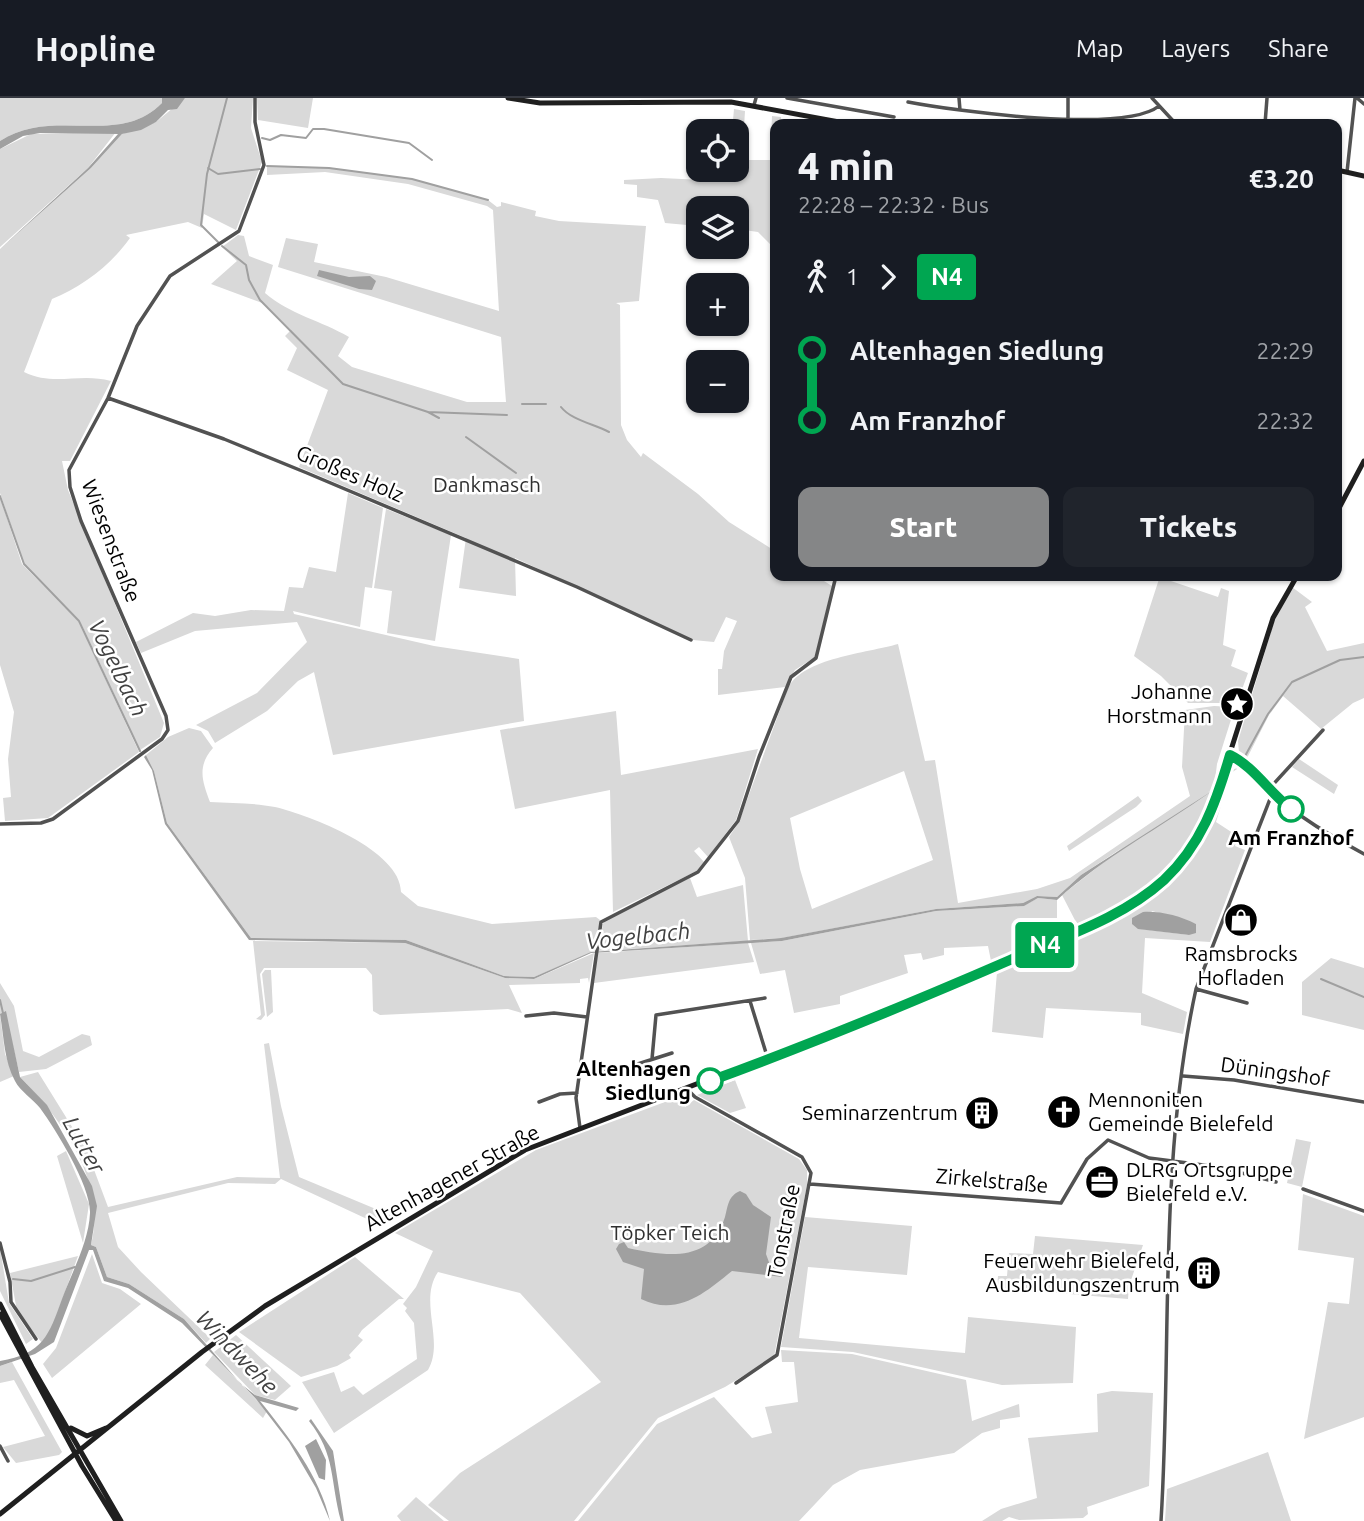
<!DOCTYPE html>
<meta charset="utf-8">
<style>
body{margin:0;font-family:Ubuntu,sans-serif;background:#20242c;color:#f1f3f6;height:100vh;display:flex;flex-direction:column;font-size:26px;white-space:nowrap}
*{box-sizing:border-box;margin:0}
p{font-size:23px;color:#9ea1a6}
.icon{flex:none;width:38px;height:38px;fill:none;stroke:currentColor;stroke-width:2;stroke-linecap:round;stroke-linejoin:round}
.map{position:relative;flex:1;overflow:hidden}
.sheet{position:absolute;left:770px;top:21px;width:572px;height:462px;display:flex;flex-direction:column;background:#171b24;border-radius:14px;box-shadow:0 2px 5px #0004}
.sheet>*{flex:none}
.badge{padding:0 14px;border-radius:5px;font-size:24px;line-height:46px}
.buttons{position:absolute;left:686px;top:21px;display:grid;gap:14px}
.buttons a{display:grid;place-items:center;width:63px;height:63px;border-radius:14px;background:#171b24;box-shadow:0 2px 5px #0004;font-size:35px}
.map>.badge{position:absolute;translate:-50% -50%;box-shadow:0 0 0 4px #fff}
.legs{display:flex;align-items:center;gap:10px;height:77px;padding:0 28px;font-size:23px}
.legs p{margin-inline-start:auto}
.head{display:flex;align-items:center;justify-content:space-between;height:119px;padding:0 28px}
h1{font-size:38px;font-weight:800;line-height:52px}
.cta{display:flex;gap:14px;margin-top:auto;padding:14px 28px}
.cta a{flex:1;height:80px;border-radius:14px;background:#858687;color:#fff;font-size:28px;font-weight:800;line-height:80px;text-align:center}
.cta a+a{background:#20242c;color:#f1f3f6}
ul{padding:0 28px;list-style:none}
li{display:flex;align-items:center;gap:24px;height:70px;font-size:26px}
li i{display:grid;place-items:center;width:10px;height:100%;margin:0 9px;background:currentColor}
li i::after{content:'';width:18px;height:18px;margin:-9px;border:5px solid;border-radius:50%;background:#171b24}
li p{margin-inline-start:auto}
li:first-child i{background:linear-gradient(#0000 50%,currentColor 0)}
li:last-child i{background:linear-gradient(currentColor 50%,#0000 0)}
header{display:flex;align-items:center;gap:42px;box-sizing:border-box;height:98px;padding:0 35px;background:#171b24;border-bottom:2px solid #363941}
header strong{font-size:33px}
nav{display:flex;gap:38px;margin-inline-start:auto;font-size:24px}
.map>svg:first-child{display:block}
</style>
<header>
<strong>Hopline</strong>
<nav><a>Map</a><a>Layers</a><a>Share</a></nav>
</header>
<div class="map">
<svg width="1364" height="1423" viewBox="0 0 1364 1423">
<rect width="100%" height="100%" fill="#fff"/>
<path fill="#d9d9d9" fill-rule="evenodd" d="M 0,0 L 162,0 L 162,5 C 118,50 53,8 0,43 Z
M 185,0 L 253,0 L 251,30 L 262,64 L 236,132 L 204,116 L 202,130 L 188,124 L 126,137 L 130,140 C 110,168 83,188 52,201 L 24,274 C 55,289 79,274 111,283 L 70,363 L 62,363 L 68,392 L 164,625 L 160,639 L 140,652 L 80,523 L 24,466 L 0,395 L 0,151 L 91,70 L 122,36 L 156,24 Z
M 257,0 L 313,0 L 308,30 L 258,22 Z
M 734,11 L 745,13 L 742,62 L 770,62 L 772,18 L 781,19 L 781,26 L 775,26 L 775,151 L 758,134 L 737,131 L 737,110 L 698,110 L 698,128 L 665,125 L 658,102 L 637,99 L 637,87 L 624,86 L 624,82 L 661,80 L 724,83 L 724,72 L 737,72 L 737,33 L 732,33 Z
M 116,34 L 88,70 L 0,149 L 0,51 L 31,36 Z
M 267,68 L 329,70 L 411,81 L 488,102 L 497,109 L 501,108 L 501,104 L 536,113 L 535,118 L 559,123 L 646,128 L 639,203 L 616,205 L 620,207 L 621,327 L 627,342 L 641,359 L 643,355 L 698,396 L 729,424 L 775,453 L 775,478 L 816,478 L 832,488 L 815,559 L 795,572 L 785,589 L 718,597 L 718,571 L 722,571 L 724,553 L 737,523 L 726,519 L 714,544 L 693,542 L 515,460 L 516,498 L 459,490 L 466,440 L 299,369 L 328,292 L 287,272 L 297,250 L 285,238 L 291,232 L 265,206 L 211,186 L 237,163 L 222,149 L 238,137 L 244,138 L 249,158 L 273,167 L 265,195 C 289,216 322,223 349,239 L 338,258 L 352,269 L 467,304 L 506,304 L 501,239 L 278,169 L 286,140 L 318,146 L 314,164 L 386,179 L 499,213 L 493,112 L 487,108 L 408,86 L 325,74 L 267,77 Z
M 348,395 L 383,410 L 372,490 L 365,489 L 360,529 L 293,513 L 294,516 L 434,548 L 519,561 L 524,623 L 333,657 L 314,574 L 298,583 L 267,613 L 215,645 L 208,633 L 196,627 L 257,595 L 307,544 L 297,524 L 195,533 L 141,555 L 136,544 L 193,515 L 215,518 L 251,512 L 284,513 L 289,489 L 303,490 L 309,469 L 336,474 Z
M 0,399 L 22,466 L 79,524 L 139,654 L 48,720 L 5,723 L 3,700 L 11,699 L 8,661 L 14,614 L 0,567 Z
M 386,411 L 451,437 L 435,543 L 387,535 L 392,493 L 374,490 Z
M 1160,478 L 1168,478 L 1168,482 L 1218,499 L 1221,490 L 1229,493 L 1223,547 L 1236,552 L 1231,568 L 1248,575 L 1237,605 L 1188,605 L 1161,578 L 1134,558 Z
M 1292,489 L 1312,504 L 1305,509 L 1327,553 L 1364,545 L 1364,600 L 1353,605 L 1321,631 L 1283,598 L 1269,617 L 1246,662 L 1239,655 L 1238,643 L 1274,524 Z
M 898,546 L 925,663 L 935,662 L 958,805 L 1037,791 L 1070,780 L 1190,698 L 1182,669 L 1185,612 L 1214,608 L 1235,609 L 1217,666 L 1214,690 L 1208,694 L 1214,691 C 1200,740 1165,781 1121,807 C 1107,815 1089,817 1078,828 L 1062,797 L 1122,750 L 1081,777 L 1057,799 L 1037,798 L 1023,805 L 936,811 L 782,840 L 750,842 L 745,780 L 729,739 L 739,724 L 788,590 C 803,560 867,555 898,546 ZM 904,673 L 933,762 L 812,811 L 800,771 L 790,720 Z
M 616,613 L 621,677 L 758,651 L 736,722 L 708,759 L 699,749 L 694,753 L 704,764 L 697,773 L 613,814 L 610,692 L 515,711 L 500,632 Z
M 189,630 L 201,633 L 213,650 C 197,668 202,683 210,704 C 231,705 255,705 275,709 C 309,717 401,752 401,794 L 418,808 L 492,826 L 596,819 L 600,822 L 595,853 L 534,879 L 504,878 L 406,842 L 251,840 L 167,725 L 154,673 L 146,657 L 168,639 Z
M 1299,661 L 1338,687 L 1334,696 L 1292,669 Z
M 1240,669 L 1231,675 L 1216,724 L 1239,739 L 1235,748 L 1245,752 L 1210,844 L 1145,840 L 1142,895 L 1187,914 L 1183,936 L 1141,927 L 1141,915 L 1046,910 L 1043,940 L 992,934 L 997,874 L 939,899 L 942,894 C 979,878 1017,861 1055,845 C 1148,805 1198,776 1229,673 ZM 1152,813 L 1196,826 L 1189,837 L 1142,831 Z
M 1138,698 L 1142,703 L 1136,709 L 1069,753 L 1067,748 Z
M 690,780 L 697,799 L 743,787 L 748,843 L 597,853 L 604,822 Z
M 1038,800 L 1057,802 L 1057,835 L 991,863 L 988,848 L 944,850 L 944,857 L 923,862 L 921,855 L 904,857 L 908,875 L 840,898 L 840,906 L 794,915 L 785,872 L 760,876 L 751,845 L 782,843 L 936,813 L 1023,808 Z
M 253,843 L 405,845 L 505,880 L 534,881 L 594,855 L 589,885 L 588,880 L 580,881 L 580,885 L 509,887 L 522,915 L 508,911 L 380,917 L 373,913 L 372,877 L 366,870 L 264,870 L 260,876 L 265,917 L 261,922 L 256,921 L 261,917 Z
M 748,845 L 754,864 L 594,885 L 596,855 Z
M 1331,860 L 1364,870 L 1364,932 L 1302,917 L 1302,884 Z
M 265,872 L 271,872 L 273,914 L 267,919 L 262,876 Z
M 0,885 L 14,908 L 23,953 L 39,959 L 82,936 L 90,938 L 92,947 L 46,971 L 19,974 L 8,927 L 0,916 Z
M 0,916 L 5,956 L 14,978 L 0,984 Z
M 269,945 L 281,1008 L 299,1079 L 395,1119 L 380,1127 L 281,1081 L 275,1086 L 228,1085 L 108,1115 L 118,1149 L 141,1174 L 207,1237 L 210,1241 L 206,1245 L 184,1221 L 129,1186 L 107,1179 L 96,1149 L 91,1147 C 107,1084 62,1021 20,979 L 38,974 L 87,1053 L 108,1109 L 237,1079 L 280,1080 L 264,946 Z
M 735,982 L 746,1010 L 730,1015 L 697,997 Z
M 681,998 L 685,1009 L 694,1002 L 799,1061 L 807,1072 L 807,1087 L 774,1259 L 725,1289 L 658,1320 L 574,1423 L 449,1423 L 428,1407 L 460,1375 L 601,1284 L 520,1195 L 438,1174 C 418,1203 445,1243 428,1272 L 334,1335 L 302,1284 L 334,1274 L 341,1294 L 354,1288 L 363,1297 L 417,1261 L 414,1225 L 405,1213 L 407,1210 L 403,1206 L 416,1189 L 433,1153 L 395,1135 L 536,1052 Z
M 1296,1041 L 1311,1044 L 1302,1089 L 1287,1085 Z
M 66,1053 L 89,1106 L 83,1145 L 57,1058 Z
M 1303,1096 L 1364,1118 L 1364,1319 L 1304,1341 L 1328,1204 L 1349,1206 L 1354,1160 L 1298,1152 Z
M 805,1119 L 912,1128 L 907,1177 L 808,1169 L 799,1240 L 965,1255 L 968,1219 L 1076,1229 L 1073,1285 L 1002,1287 L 853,1254 L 781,1249 Z
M 1035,1138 L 1143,1147 L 1129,1188 L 1128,1201 L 997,1190 L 998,1178 L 1007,1178 L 1009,1155 L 1033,1156 Z
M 0,1150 L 9,1205 L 33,1241 L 26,1246 L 0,1193 Z
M 92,1156 L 102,1185 L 120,1191 L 141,1206 L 52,1280 L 43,1266 L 56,1250 Z
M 78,1158 L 52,1230 L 42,1245 L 17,1213 L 10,1175 Z
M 355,1159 L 404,1201 L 399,1201 L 362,1232 L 358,1238 L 363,1242 L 349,1257 L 351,1260 L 337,1268 L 301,1279 L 239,1234 Z
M 236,1237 L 291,1288 L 275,1302 L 255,1297 L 214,1254 Z
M 781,1252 L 852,1256 L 966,1282 L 972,1323 L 1019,1306 L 1020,1319 L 1000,1322 L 1000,1330 L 982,1335 L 954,1355 L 860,1372 L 833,1387 L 799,1423 L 578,1423 L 657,1326 L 714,1299 L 752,1340 L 772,1335 L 765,1309 L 798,1304 L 794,1264 L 782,1264 Z
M 213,1257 L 267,1313 L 263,1320 L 205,1267 Z
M 12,1264 L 62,1354 L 59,1357 L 16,1365 L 3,1349 L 45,1338 L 14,1282 L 0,1285 L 0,1268 Z
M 1112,1293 L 1153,1295 L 1149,1388 L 1087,1409 L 1088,1416 L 1083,1420 L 1019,1422 L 1009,1419 L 1002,1423 L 982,1423 L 1001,1411 L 1037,1400 L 1028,1340 L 1098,1334 L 1097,1296 Z
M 1268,1354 L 1291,1423 L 1165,1423 L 1167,1391 Z
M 416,1399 L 444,1423 L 401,1423 L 397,1418 Z"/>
<path fill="#a0a0a0" d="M 162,0 L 185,0 L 177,11 L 168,12 L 156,24 L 141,32 L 122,36 L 91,70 L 0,151 L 88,70 L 118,36 L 40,35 L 23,38 L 0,51 L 0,43 C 53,8 118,50 162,5 Z
M 319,172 L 349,179 L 370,178 L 376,183 L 372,192 L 359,191 L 317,178 Z
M 146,657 L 154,673 L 167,725 L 251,840 L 406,842 L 504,878 L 534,879 L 591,854 L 781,840 L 936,811 L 1023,805 L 1037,798 L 1057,799 L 1081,777 L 1212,693 C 1160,730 1104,759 1057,802 L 1038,800 L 1024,808 L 936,813 L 782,843 L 591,855 L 534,881 L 505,880 L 405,845 L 249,842 L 165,726 L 152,672 L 144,659 Z
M 1143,814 C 1161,813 1180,818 1196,826 L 1196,835 L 1189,837 L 1138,831 L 1132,826 L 1132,820 Z
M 6,913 L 20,979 L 47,1007 L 92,1088 L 97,1108 L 91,1147 L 96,1149 L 107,1179 L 129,1186 L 184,1221 L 241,1286 L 255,1297 L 299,1310 L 296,1313 L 260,1303 C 288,1338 320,1378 330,1423 L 316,1390 L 289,1344 L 256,1301 L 182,1225 L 128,1190 L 104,1183 L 93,1152 L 89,1152 L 54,1244 L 35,1256 L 0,1268 L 0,1263 C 43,1256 49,1237 62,1201 C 72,1174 89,1143 90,1115 C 91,1088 56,1032 40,1010 C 33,1001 20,993 15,983 C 4,963 4,939 0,916 Z
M 740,1093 L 746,1096 L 753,1107 L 771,1119 L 766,1156 L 770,1167 L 782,1174 L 782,1179 L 732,1173 C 705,1195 677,1219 641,1201 L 644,1171 L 623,1164 L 616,1151 L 619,1146 L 624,1144 L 628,1150 C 665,1158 710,1166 725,1119 C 728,1108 728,1098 740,1093 Z
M 311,1321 L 333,1353 L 344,1423 L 341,1423 C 330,1383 336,1357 309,1323 Z
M 316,1341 L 326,1362 L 325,1382 L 319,1380 L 305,1348 Z"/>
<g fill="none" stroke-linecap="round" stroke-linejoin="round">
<path stroke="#a0a0a0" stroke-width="2" d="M 262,40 L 270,42 L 281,37 L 306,40 L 313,31 L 324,31 L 409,45 L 432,62
M 267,68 L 329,70 L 412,81 L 488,102
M 208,70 L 218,76 L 260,71
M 218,144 L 201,127 L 207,76 L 227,0
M 222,148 L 246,167 L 249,182 L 260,202 L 343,286 L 428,314 L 507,317
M 522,306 L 546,306
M 561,309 C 571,322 594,326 609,334
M 428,314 L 439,320
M 466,339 L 516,375
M 0,398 L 24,466 L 79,523 L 140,653
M 1244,660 L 1268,616 L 1292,584 L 1340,562 L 1364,559
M 1321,881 L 1364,899
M 0,902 L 3,915
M 13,1181 L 31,1183 L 75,1169"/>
<path stroke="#525252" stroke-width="3.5" d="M 787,0 L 894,19
M 959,0 L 960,12
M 1152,0 L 1176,26
M 1357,0 L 1364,6
M 908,4 C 955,13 1124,36 1159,8
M 754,7 L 756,0
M 1068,19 L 1068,0
M 1265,26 L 1267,0
M 1347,74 L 1355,0
M 108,300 L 224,341 L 307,375 L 577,489 L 691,542
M 1230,657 C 1249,666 1258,686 1275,699 C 1303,721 1332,739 1364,756
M 1268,692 L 1323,632
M 0,726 L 41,725 L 53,721 L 162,641 L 168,632 L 166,618 L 81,423 L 70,389 L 69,372 L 108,300 L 137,228 L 170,178 L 239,133 L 264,67 L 255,24 L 255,0
M 1196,891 L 1247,905
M 750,903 L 767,958
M 526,918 L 554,915 L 587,919
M 652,961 L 656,917 L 765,900
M 580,973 L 619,972 L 672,955
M 1183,978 L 1234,982 L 1364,1004
M 687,991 L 695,999 L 802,1059 L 811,1075 L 777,1257 L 736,1285
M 539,1004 L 560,996 L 577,995
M 580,1030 L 576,1000 L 601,824 L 698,774 L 738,723 L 759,659 L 791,579 L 816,560 L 836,478
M 810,1086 L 1061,1105 L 1087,1061 L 1108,1042 L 1149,1060 L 1219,1069 L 1276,1084
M 1303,1091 L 1364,1113
M 0,1145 L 10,1184 L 11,1204 L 36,1241
M 0,1348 L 8,1363
M 1161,1423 C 1172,1247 1158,1065 1196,891 L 1272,696"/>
<path stroke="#1f1f1f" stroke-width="5" d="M 508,0 L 540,5 L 731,4 L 850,26
M 1337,72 L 1364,78
M 1337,414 L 1364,363
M 0,1206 L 32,1269 L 121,1423
M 0,1216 L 82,1368 L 116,1423
M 71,1330 L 87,1338 L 106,1330
M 0,1416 L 202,1254 L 265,1208 L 525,1052 L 938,893 L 1104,821 L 1141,800 L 1183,761 L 1208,724 L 1273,520 L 1297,478"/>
</g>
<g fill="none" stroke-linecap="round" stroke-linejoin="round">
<g stroke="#fff" stroke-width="16">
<path id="line-1" d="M 710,983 C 811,946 911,905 1010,862 C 1062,839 1121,821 1164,782 C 1201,747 1216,705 1230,657 C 1253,668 1270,695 1291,711"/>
</g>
<use href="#line-1" stroke="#00a651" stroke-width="10"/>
</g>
<defs>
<g id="sight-disc" transform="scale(1.75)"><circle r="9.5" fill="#000" stroke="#fff"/><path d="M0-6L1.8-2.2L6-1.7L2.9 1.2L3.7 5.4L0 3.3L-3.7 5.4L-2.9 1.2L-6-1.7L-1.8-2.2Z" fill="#fff"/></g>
<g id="shop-disc" transform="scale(1.75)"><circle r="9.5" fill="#000" stroke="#fff"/><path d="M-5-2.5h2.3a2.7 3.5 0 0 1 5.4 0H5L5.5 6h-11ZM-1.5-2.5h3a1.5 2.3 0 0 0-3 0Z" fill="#fff"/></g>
<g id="church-disc" transform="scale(1.75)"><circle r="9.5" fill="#000" stroke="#fff"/><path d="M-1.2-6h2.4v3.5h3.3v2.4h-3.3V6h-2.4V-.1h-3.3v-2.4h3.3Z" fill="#fff"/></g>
<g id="building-disc" transform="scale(1.75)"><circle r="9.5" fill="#000" stroke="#fff"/><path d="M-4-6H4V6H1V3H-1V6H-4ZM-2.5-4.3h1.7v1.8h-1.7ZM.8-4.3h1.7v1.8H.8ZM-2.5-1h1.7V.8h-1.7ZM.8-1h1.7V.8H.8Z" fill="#fff"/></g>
<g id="office-disc" transform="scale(1.75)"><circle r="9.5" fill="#000" stroke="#fff"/><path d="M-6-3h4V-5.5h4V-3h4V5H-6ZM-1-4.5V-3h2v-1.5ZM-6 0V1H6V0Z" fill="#fff"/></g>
</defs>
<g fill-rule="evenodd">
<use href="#sight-disc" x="1237" y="606"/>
<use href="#shop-disc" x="1241" y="822"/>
<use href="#church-disc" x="1064" y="1014"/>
<use href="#building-disc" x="982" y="1015"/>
<use href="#office-disc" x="1102" y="1084"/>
<use href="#building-disc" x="1204" y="1175"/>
</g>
<g fill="#fff" stroke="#00a651" stroke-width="3.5">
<circle cx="1291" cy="711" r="12"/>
<circle cx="710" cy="983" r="12"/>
</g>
<g text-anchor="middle" stroke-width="5" stroke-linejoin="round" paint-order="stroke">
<g font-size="21" fill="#000" stroke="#fff">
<text transform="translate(350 376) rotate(23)" y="7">Großes Holz</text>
<text transform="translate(111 443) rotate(69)" y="7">Wiesenstraße</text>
<text transform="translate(1275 974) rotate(8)" y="7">Düningshof</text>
<text transform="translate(452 1080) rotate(-29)" y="7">Altenhagener Straße</text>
<text transform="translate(992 1083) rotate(5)" y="7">Zirkelstraße</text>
<text transform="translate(784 1133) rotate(-79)" y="7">Tonstraße</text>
</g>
<g font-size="21" fill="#303030" stroke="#fff">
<text x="487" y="394">Dankmasch</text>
<text x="670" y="1142">Töpker Teich</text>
</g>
<g font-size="21" fill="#000" stroke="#fff" text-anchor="end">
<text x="1212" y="601">Johanne<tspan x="1212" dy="24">Horstmann</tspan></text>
<text x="1241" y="863" text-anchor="middle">Ramsbrocks<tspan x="1241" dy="24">Hofladen</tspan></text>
<text x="1088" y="1009" text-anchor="start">Mennoniten<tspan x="1088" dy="24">Gemeinde Bielefeld</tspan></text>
<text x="958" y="1022">Seminarzentrum</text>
<text x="1126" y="1079" text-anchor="start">DLRG Ortsgruppe<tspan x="1126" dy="24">Bielefeld e.V.</tspan></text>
<text x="1180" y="1170">Feuerwehr Bielefeld,<tspan x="1180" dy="24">Ausbildungszentrum</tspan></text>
</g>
<g font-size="21" font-weight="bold" fill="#000" stroke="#fff">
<text x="1291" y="747">Am Franzhof</text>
<text x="691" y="978" text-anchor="end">Altenhagen<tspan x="691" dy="24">Siedlung</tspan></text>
</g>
<g font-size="23" font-style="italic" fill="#414141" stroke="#fff">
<text transform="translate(118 570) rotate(64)" y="8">Vogelbach</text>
<text transform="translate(638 838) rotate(-6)" y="8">Vogelbach</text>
<text transform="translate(84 1047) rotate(61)" y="8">Lutter</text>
<text transform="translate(237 1254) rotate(46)" y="8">Windwehe</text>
</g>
</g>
</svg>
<div class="buttons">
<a><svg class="icon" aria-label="locate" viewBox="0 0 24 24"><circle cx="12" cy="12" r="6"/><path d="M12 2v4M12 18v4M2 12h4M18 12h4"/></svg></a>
<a><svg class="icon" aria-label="layers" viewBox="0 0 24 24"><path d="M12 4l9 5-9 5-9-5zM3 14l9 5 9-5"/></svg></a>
<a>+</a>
<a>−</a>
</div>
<b class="badge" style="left:1045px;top:847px;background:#00a651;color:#fff">N4</b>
<section class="sheet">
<div class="head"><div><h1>4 min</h1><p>22:28 – 22:32 · Bus</p></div><b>€3.20</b></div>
<div class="legs"><svg class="icon" aria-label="walk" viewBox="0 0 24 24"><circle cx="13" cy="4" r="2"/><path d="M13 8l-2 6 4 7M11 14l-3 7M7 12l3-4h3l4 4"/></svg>1<svg class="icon" aria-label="forward" viewBox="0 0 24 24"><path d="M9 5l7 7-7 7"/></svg><b class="badge" style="background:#00a651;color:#fff">N4</b></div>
<ul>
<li><i style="color:#00a651"></i><b>Altenhagen Siedlung</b><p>22:29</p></li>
<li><i style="color:#00a651"></i><b>Am Franzhof</b><p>22:32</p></li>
</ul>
<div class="cta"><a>Start</a><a>Tickets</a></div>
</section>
</div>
